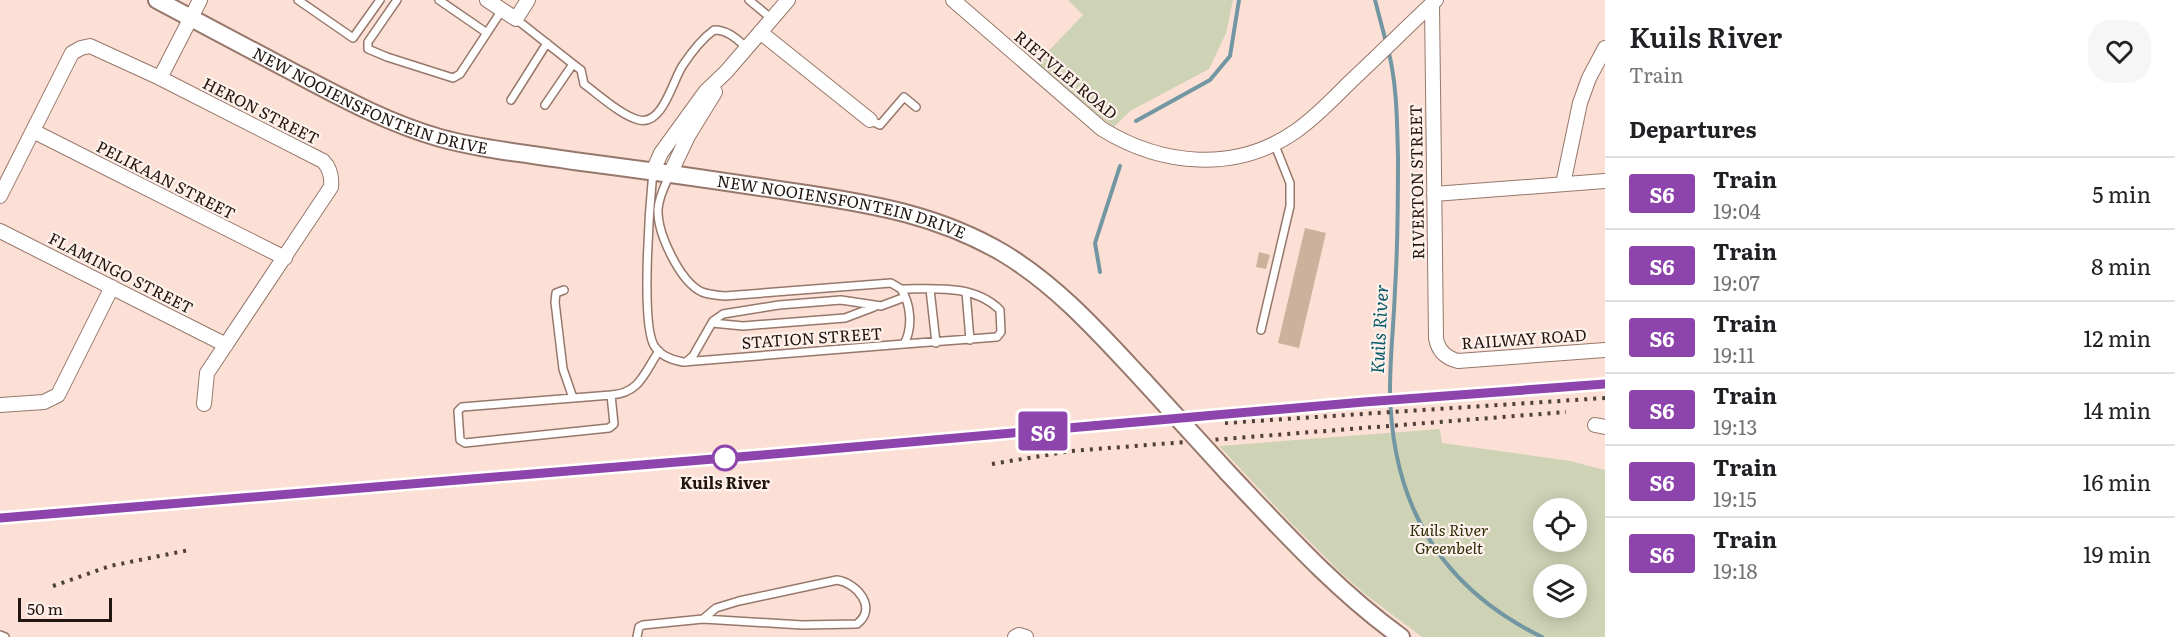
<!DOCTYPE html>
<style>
body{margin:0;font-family:Literata,serif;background:#f6f6f6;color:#202124;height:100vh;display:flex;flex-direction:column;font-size:22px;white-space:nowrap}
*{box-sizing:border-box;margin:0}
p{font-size:20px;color:#757577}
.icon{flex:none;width:33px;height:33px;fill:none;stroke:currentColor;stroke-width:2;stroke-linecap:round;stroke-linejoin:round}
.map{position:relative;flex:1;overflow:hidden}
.sheet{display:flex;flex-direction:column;background:#fff;width:570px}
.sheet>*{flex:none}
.badge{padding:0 12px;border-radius:4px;font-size:21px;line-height:39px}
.tools{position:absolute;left:1533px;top:498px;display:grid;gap:12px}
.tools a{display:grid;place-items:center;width:54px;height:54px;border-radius:50%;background:#fff;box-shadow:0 3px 15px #0003;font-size:30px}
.scale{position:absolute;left:18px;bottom:15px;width:94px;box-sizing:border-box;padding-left:6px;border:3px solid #211510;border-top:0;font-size:16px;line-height:21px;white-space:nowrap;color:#211510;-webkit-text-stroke:4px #fff1eb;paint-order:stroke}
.map>.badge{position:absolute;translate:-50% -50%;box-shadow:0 0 0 3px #fff}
h2{padding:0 24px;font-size:22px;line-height:54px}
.round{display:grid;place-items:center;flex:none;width:63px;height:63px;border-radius:24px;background:#f6f6f6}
.headline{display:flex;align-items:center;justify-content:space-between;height:102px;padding:0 24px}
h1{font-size:28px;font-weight:600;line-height:45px}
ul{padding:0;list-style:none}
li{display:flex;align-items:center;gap:18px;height:72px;padding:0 24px;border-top:2px solid #e0e0e0}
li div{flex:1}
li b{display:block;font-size:22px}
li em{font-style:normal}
li .badge{min-width:66px;font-weight:700;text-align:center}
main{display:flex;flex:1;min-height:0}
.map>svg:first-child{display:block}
</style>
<main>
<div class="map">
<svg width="1605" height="637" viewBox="0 0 1605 637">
<rect width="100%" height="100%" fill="#fce0d5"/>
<path fill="#ced3b6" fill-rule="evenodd" d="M 1068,0 L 1233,0 L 1226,33 L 1209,69 L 1130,111 L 1114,127 L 1087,107 L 1037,63 L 1083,15 Z
M 1440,429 L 1442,443 L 1570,461 L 1605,470 L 1605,637 L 1422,637 L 1366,595 L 1340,572 L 1291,523 L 1219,446 ZM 1576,508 L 1576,542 L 1544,542 L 1544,508 ZM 1576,574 L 1576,608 L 1544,608 L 1544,574 Z"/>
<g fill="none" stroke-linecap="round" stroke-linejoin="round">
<path stroke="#7297a2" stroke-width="4" d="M 1375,0 L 1386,42
M 1388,49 C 1397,84 1397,120 1398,157 C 1398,201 1398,245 1395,289 C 1394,322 1390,356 1390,389 C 1391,502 1439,587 1542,637
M 1136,121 L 1210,80 L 1230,56 L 1239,0
M 1100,272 L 1095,243 L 1120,166"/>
</g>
<path fill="#ccb29c" d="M 1305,228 L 1326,233 L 1299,348 L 1278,343 Z
M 1259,252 L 1270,255 L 1266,269 L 1256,267 Z"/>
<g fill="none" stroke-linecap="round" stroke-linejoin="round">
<g stroke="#97776b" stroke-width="10">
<path id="service" d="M 298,0 L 353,38 L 380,0
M 397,0 L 368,42 L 368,49 L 387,57 L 453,78 L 460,74 L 502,10
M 439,0 L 487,33
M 749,0 L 772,19
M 516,19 L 573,64 L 545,105
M 573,64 L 581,70 L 584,84 C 599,95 622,116 639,120 C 663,126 673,79 683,65 C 691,53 703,38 714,30 C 728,30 737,39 747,48
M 511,100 L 547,43
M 870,120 L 880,125 L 904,97 L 916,107
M 653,171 C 650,201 640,327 655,347 C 661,356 672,360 683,362 L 904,344 L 997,337 L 1001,332 L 1000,310 C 974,284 935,289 901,289
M 670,174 C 665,185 659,196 658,209 C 657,233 680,282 702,292 C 710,295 717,295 725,296 L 891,283 L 901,289 C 911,304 913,328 904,344
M 930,289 L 936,343
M 564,290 L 556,293 L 555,302 L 563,369 L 573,398
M 966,292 L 970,340
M 712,323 L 743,326 L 845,318 L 874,307
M 1261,330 L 1290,206 L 1290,183 L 1274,143
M 686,362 L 693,356 L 713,321 L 723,314 L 779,305 L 841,300 L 881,306 L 905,297
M 611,395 L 614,424 L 609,428 L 465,443 L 460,440 L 458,411 L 462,407 L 611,395 C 640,393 644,373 659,351
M 0,635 L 5,637
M 637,637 L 639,627 L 643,625 L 703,619 L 802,625 L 857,624 C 878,608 857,583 837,580 L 739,601 L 716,608 L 703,619"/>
</g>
<g stroke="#97776b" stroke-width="16">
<path id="minor" d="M 487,0 L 516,19 L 528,0
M 953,0 L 1102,129 C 1162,166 1236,173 1296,131 C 1316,117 1333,99 1350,82 C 1379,55 1407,27 1436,0
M 1432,4 L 1436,338 C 1438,351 1446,358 1458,361 L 1605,350
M 760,32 L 870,120
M 160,78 L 200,0
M 33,131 L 285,258
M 653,171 L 661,153 L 706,91 L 726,72 L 788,0
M 670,174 L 688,136 L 715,92
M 1563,184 L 1580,103 L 1589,78 L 1605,48
M 1434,194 L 1605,181
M 0,196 L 72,53 L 81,48 L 90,46 L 160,78 L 323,161 C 330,168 332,177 331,187 L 207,373 L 204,404
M 0,231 L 226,345
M 0,405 L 44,402 L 58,395 L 112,287
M 1595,425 L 1605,427
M 1015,637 L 1019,635 L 1026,637"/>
</g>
<g stroke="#97776b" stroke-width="20">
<g id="tertiary">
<path id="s1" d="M 157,0 C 202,24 247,48 291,71 C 340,97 387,123 440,138 C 484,150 530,154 574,161 C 652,171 729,182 806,194 C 877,205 940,216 1003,253 C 1058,286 1100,334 1143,380"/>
<path d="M 1228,473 C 1283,531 1336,590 1401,637"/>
</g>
</g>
<use href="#service" stroke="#fff" stroke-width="7"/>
<use href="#minor" stroke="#fff" stroke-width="14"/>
<use href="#tertiary" stroke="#fff" stroke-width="16"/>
<path stroke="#4f403a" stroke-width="4" stroke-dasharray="3 6" stroke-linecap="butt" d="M 1225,423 L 1605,398
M 992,464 L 1071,451 L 1566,412
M 0,518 L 741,457 L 1364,402 L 1605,384
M 53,586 L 110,566 L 189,550"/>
<g stroke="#97776b" stroke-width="20" stroke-linecap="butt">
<path id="tertiary-bridge" d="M 1143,380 L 1228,473"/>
</g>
<use href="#tertiary-bridge" stroke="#fff" stroke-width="16"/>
</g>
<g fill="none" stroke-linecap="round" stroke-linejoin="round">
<g stroke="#fff" stroke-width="14">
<path id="line" d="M 0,518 L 762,455 L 1364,402 L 1605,384"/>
</g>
<use href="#line" stroke="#8e44ad" stroke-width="9"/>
</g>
<circle fill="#fff" stroke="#8e44ad" stroke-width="3" cx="725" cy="458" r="12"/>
<g text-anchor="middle" stroke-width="4.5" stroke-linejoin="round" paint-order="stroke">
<g font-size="16" fill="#211510" stroke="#fff1eb">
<text transform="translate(1066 75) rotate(40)" y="6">RIETVLEI ROAD</text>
<text dy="6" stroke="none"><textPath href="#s1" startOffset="237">NEW NOOIENSFONTEIN DRIVE</textPath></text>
<text transform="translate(261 111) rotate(27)" y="6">HERON STREET</text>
<text transform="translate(166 180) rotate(27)" y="6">PELIKAAN STREET</text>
<text transform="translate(1417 182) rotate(-91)" y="6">RIVERTON STREET</text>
<text dy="6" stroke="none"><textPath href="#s1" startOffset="723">NEW NOOIENSFONTEIN DRIVE</textPath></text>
<text transform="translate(121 273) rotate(27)" y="6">FLAMINGO STREET</text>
<text transform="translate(812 338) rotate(-4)" y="6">STATION STREET</text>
<text transform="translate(1524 339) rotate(-4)" y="6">RAILWAY ROAD</text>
</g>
<g font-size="16" font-weight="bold" fill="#211510" stroke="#fff1eb">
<text x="725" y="489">Kuils River</text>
</g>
<g font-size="16" font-style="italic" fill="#292d05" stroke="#fff1eb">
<text x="1449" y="536">Kuils River<tspan x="1449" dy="18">Greenbelt</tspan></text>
</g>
<g font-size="18" font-style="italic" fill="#075869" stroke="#fff1eb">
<text transform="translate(1380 329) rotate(-87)" y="6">Kuils River</text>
</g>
</g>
</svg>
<div class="tools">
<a><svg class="icon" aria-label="locate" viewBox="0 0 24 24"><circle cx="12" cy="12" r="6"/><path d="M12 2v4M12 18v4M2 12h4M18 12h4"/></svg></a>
<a><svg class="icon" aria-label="layers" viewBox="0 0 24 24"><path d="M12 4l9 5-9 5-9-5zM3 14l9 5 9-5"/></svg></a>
</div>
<div class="scale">50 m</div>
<b class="badge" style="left:1043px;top:431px;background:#8e44ad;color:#fff">S6</b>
</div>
<section class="sheet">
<div class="headline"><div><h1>Kuils River</h1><p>Train</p></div><a class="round"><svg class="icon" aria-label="heart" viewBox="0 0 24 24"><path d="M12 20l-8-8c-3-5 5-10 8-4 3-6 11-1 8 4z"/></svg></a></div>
<h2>Departures</h2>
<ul>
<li><span class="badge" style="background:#8e44ad;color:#fff">S6</span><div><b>Train</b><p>19:04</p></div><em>5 min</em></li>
<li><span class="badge" style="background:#8e44ad;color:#fff">S6</span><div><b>Train</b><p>19:07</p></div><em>8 min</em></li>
<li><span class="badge" style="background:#8e44ad;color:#fff">S6</span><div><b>Train</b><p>19:11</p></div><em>12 min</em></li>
<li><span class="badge" style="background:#8e44ad;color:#fff">S6</span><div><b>Train</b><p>19:13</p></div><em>14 min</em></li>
<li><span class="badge" style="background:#8e44ad;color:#fff">S6</span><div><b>Train</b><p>19:15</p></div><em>16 min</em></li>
<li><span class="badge" style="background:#8e44ad;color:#fff">S6</span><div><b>Train</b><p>19:18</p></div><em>19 min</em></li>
</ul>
</section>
</main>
